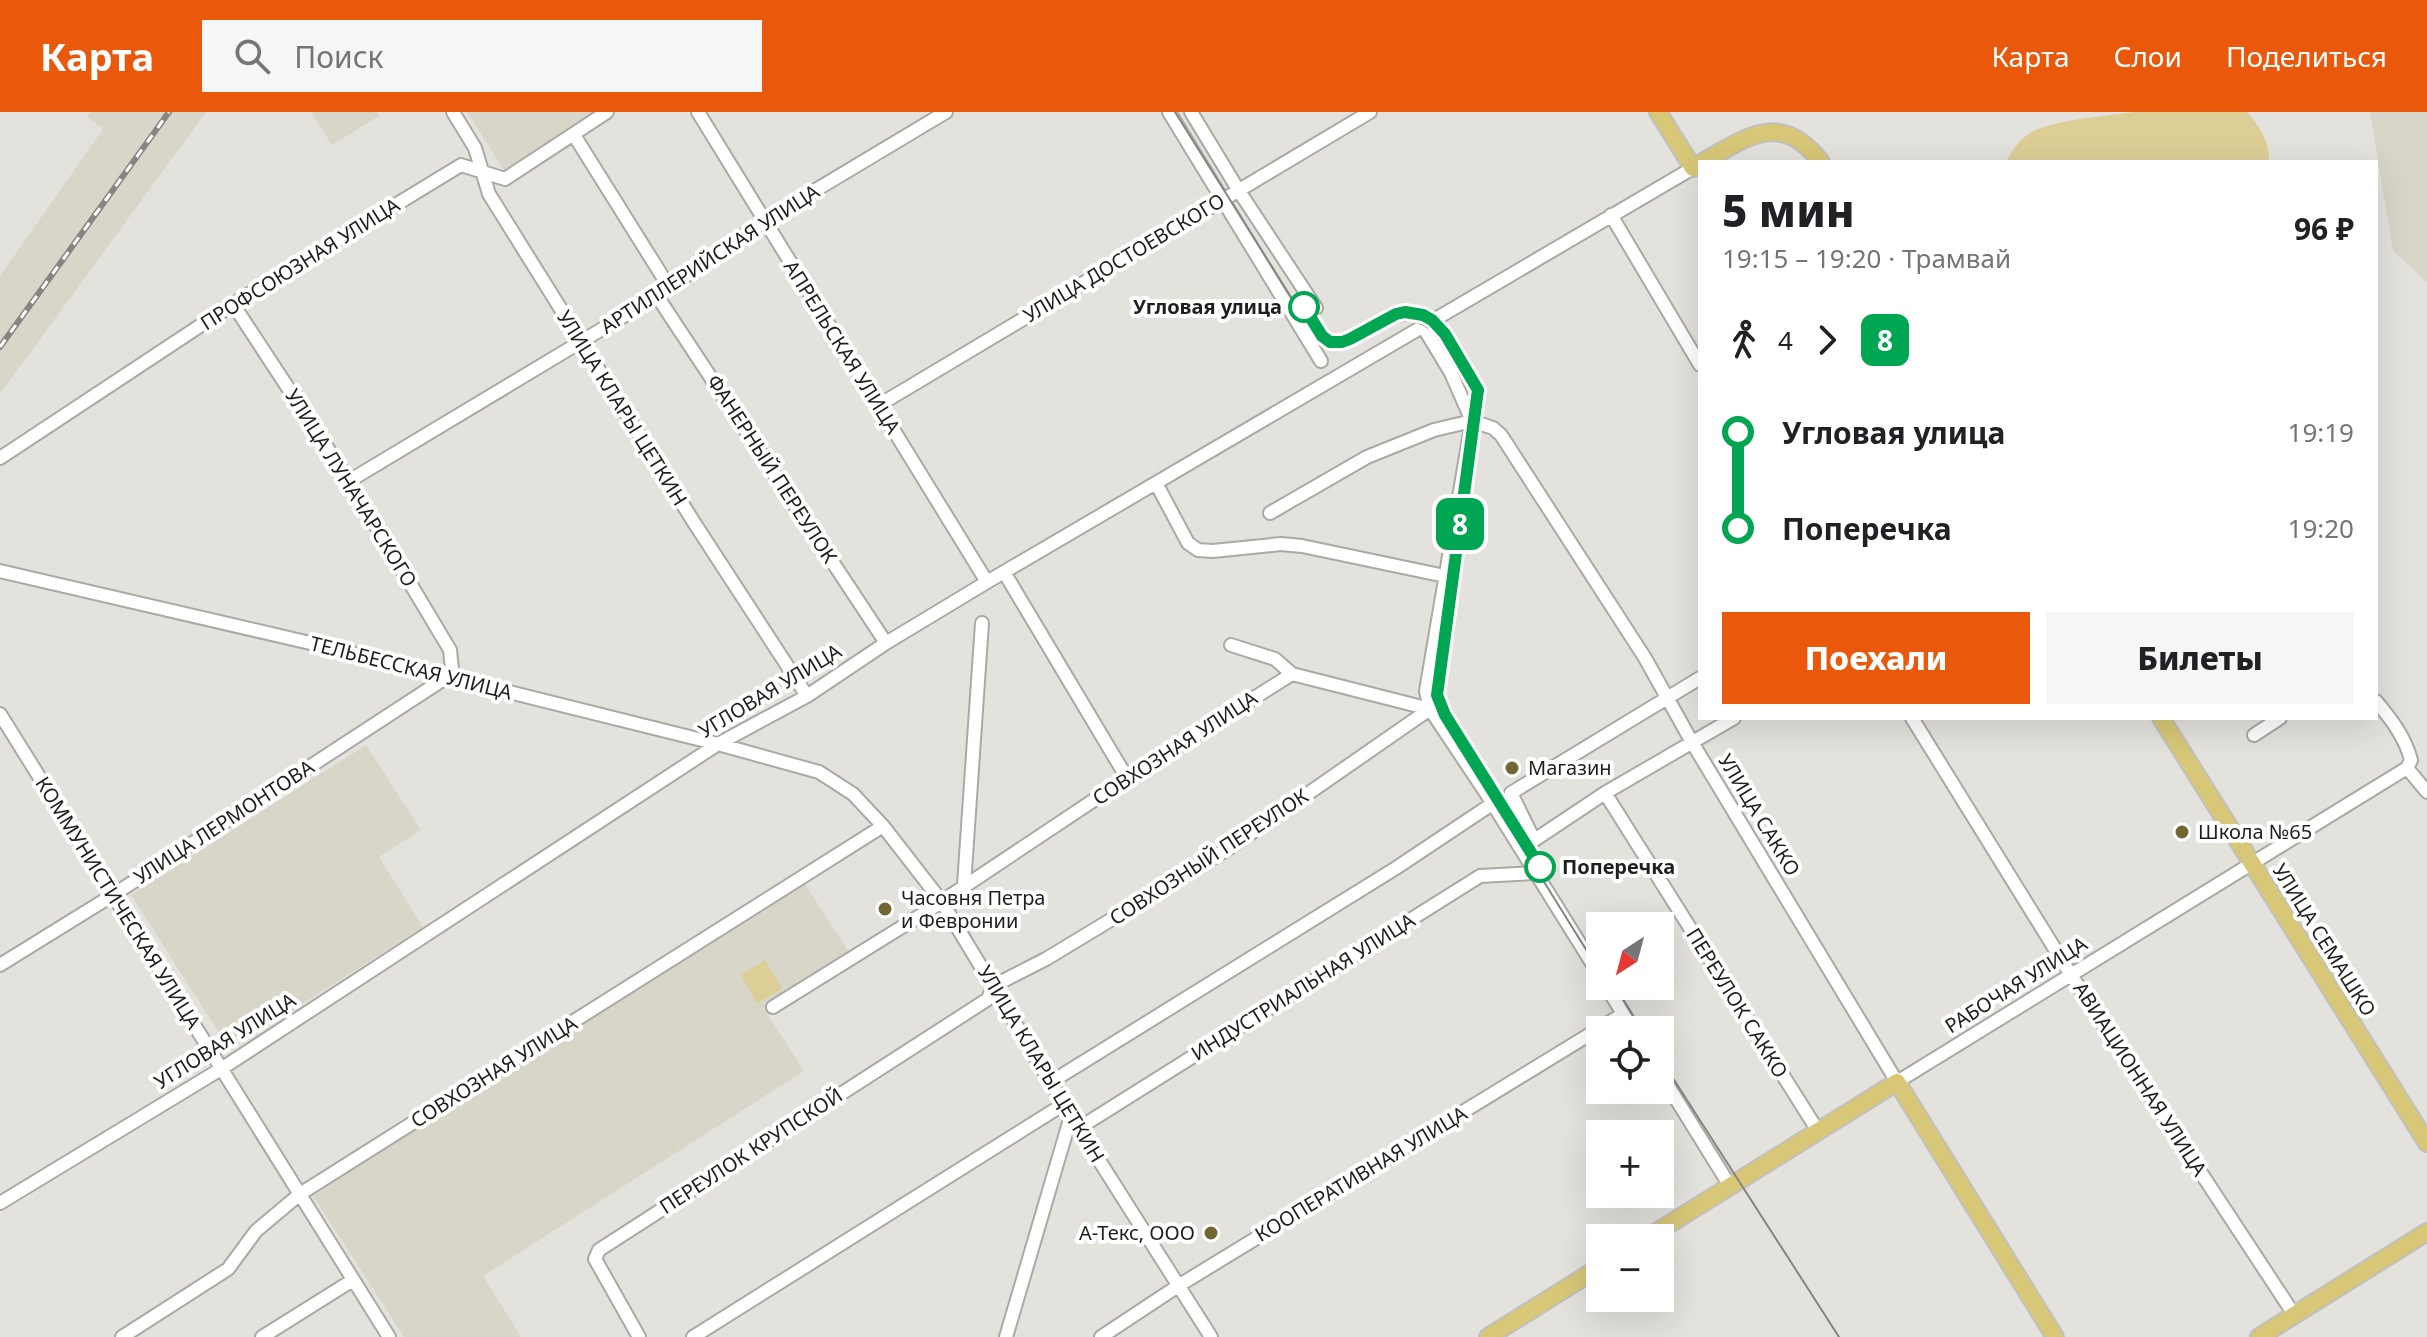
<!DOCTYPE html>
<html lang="ru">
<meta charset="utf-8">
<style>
body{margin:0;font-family:"Noto Sans",sans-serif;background:#f6f6f6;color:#202124;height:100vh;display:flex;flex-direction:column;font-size:30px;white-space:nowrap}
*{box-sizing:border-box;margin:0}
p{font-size:26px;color:#757577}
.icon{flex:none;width:44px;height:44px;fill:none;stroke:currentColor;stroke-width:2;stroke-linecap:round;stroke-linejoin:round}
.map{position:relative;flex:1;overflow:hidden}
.details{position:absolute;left:1698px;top:48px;width:680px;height:560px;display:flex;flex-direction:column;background:#fff;border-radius:0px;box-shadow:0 8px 32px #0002}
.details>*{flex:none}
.badge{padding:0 16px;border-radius:12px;font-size:28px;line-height:52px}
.needle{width:52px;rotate:216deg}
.controls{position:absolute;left:1586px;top:800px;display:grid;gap:16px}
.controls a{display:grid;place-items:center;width:88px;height:88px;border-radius:0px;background:#fff;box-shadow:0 8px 32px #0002;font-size:40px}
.map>.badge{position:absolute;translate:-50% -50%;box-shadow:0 0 0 4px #fff}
.legs{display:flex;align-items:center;gap:12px;height:88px;padding:0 24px;font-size:26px}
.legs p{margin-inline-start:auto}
.overview{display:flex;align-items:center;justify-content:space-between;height:136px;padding:0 24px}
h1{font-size:44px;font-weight:800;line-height:60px}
.primary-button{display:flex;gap:16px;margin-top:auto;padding:16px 24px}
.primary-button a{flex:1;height:92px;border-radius:0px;background:#ea580c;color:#fff;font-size:32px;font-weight:800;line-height:92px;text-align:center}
.primary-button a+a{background:#f6f6f6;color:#202124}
ul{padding:0 24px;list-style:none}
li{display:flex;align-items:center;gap:28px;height:96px;font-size:30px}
li i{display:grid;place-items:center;width:12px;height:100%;margin:0 10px;background:currentColor}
li i::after{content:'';width:20px;height:20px;margin:-10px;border:6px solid;border-radius:50%;background:#fff}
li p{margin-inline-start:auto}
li:first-child i{background:linear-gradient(#0000 50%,currentColor 0)}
li:last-child i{background:linear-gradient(currentColor 50%,#0000 0)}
header{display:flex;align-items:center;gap:48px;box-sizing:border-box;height:112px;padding:0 40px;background:#ea580c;color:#fff}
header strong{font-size:38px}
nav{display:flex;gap:44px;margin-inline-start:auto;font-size:28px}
.search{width:560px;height:72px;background:#f6f6f6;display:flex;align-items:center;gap:20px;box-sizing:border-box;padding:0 28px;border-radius:0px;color:#757577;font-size:30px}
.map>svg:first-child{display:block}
</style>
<header>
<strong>Карта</strong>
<div class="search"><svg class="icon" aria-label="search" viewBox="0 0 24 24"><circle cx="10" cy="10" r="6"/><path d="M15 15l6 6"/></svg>Поиск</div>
<nav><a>Карта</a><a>Слои</a><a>Поделиться</a></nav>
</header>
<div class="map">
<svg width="2427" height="1225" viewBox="0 0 2427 1225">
<rect width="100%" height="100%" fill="#e3e2dd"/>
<path fill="#d8d5c9" d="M 91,0 L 206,0 L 0,282 L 0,164 L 103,17 L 87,5 Z
M 311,0 L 377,0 L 379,4 L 332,33 Z
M 467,0 L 601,0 L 508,64 Z
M 2370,0 L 2427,0 L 2427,170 L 2393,139 Z
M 366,633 L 421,718 L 379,745 L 423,815 L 230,938 L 131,783 Z
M 803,769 L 854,848 L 768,903 L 804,959 L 483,1164 L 521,1225 L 404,1225 L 313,1084 Z"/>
<path fill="#dcce95" d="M 2134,0 L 2247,0 C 2260,15 2270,29 2269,50 L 2006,50 C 2012,39 2019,28 2030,21 C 2051,8 2107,4 2134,0 Z
M 765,848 L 782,877 L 757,891 L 741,863 Z"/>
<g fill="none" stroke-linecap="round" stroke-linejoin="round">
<g stroke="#aaa9a4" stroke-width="16">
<path id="minor" d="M 453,0 L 475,36 L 489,82 L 695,412 L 807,584
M 698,0 L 987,470
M 1169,0 L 1321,249
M 1191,0 L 1239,79 L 1316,196
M 574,23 L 669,175
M 1611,103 L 1700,253
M 657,184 L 886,531
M 233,192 L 349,369 L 450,538 L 453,567
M 1422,213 L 1451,261 L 1472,309
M 879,293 L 1370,0
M 1472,309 L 1493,316 L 1501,323 L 1645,546 L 1693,632 L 1897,970 L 2407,656
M 1472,309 L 1426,579 L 1430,597 L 1486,681 L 1600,864
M 0,346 L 233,192 L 461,53 L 505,67 L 607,0
M 349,369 L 657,184 L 764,109 L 946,0
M 1156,371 L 1188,431 L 1198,438 L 1213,439 L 1281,432 L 1302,434 L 1445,464
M 1270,401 L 1367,345 L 1434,318 L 1472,309
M 0,459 L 336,537 L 718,632 L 819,660 L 853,682 L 883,714 L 942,790 L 1071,1004 L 1211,1225
M 1004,460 L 1127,666
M 1231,533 L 1275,547 L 1292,562
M 2376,589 C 2391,607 2405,625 2411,648 L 2407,656
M 0,602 L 389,1225
M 1912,606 L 2071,863 L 2295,1204
M 2254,623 L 2280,606
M 2407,656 L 2427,680
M 1605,681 L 1818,1019
M 1534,728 L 1511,681 L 1700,566
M 1530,731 L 1605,681 L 1734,606
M 964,773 L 982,511
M 941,790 L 1127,666 L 1292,562 L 1430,597
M 0,853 L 113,783 L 447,565
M 1606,874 L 1633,918
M 773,895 L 942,790
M 1660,961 L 1730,1074
M 1051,970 L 1396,756 L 1492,692
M 1079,1016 L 1480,764 L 1535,761
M 0,1091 L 221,957 L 718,632 L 807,584 L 886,531 L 987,470 L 1693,56
M 122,1225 L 228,1157 L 256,1119 L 300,1082 L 883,714
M 262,1225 L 353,1168
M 639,1225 L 595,1147 L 599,1138 L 988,887 L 993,874 L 1046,847 L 1231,735 L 1430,597
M 693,1225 L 1064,992
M 1006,1225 L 1071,1004
M 1101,1225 L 1178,1174 L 1623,902"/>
</g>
<g stroke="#c0c0c0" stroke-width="20">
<path id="major" d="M 1658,0 L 1693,56 L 1700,52
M 1703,50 C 1751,22 1782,0 1821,50
M 2161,606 L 2427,1031
M 1647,1126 L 1897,970 L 2055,1225
M 1488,1225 L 1600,1155
M 2259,1225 L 2427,1120"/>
</g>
<use href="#minor" stroke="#fff" stroke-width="12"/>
<use href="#major" stroke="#d7c777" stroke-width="16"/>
<path stroke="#868582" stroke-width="2" d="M 1175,0 L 1319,230 C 1363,262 1398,158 1451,242 C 1466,267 1474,274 1471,304 L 1432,578 L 1438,599 L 1600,860
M 1615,874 L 1642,918
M 1660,946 L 1839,1225"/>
<g stroke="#868582" stroke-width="6">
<path id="rail" d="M 0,235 L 169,0"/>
</g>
<use href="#rail" stroke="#fff" stroke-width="3" stroke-dasharray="9" stroke-linecap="butt"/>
</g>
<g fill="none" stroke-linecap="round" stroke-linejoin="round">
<g stroke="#fff" stroke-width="18">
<path id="line-1" d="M 1304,195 L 1322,224 L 1330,230 L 1342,230 L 1350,227 L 1396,202 L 1405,200 L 1423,203 L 1432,208 L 1445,222 L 1478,278 L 1437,583 L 1445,603 L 1540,755"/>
</g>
<use href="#line-1" stroke="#00a651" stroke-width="12"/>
</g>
<g fill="#fff" stroke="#00a651" stroke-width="4">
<circle cx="1304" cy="195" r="14"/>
<circle cx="1540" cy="755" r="14"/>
</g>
<g fill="#726633" stroke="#fff" stroke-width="3">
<circle cx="1512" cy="656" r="8"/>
<circle cx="2182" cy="720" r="8"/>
<circle cx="885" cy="797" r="8"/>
<circle cx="1211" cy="1121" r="8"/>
</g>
<g text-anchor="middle" stroke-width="8" stroke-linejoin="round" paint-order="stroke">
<g font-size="20" fill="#1f1f1d" stroke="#fff">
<text transform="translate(1124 146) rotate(-31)" y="7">УЛИЦА ДОСТОЕВСКОГО</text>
<text transform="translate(710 147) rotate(-33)" y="7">АРТИЛЛЕРИЙСКАЯ УЛИЦА</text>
<text transform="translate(300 152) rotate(-32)" y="7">ПРОФСОЮЗНАЯ УЛИЦА</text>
<text transform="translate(842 235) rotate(58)" y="7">АПРЕЛЬСКАЯ УЛИЦА</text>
<text transform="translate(622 296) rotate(58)" y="7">УЛИЦА КЛАРЫ ЦЕТКИН</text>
<text transform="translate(772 357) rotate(57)" y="7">ФАНЕРНЫЙ ПЕРЕУЛОК</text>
<text transform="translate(351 376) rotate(58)" y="7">УЛИЦА ЛУНАЧАРСКОГО</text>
<text transform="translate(411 556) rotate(14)" y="7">ТЕЛЬБЕССКАЯ УЛИЦА</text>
<text transform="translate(770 579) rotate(-31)" y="7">УГЛОВАЯ УЛИЦА</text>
<text transform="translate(1175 636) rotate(-33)" y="7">СОВХОЗНАЯ УЛИЦА</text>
<text transform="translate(1759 703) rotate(59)" y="7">УЛИЦА САККО</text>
<text transform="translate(224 710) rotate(-33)" y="7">УЛИЦА ЛЕРМОНТОВА</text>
<text transform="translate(1209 745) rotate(-33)" y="7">СОВХОЗНЫЙ ПЕРЕУЛОК</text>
<text transform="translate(118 791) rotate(58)" y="7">КОММУНИСТИЧЕСКАЯ УЛИЦА</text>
<text transform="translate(2324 828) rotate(58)" y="7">УЛИЦА СЕМАШКО</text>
<text transform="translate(2016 873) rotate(-32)" y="7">РАБОЧАЯ УЛИЦА</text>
<text transform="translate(1303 875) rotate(-32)" y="7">ИНДУСТРИАЛЬНАЯ УЛИЦА</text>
<text transform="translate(1737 891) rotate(58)" y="7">ПЕРЕУЛОК САККО</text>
<text transform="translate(225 929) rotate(-32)" y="7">УГЛОВАЯ УЛИЦА</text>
<text transform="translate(1041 952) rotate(59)" y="7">УЛИЦА КЛАРЫ ЦЕТКИН</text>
<text transform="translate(494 960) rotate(-32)" y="7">СОВХОЗНАЯ УЛИЦА</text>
<text transform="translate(2140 967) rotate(57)" y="7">АВИАЦИОННАЯ УЛИЦА</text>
<text transform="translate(751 1039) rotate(-33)" y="7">ПЕРЕУЛОК КРУПСКОЙ</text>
<text transform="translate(1361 1062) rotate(-31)" y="7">КООПЕРАТИВНАЯ УЛИЦА</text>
</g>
<g font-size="20" font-weight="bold" fill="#1f1f1d" stroke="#fff" text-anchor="end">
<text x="1282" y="202">Угловая улица</text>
<text x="1562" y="762" text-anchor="start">Поперечка</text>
</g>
<g font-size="20" fill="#1f1f1d" stroke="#fff" text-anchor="start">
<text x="1528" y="663">Магазин</text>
<text x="2198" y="727">Школа №65</text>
<text x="901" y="793">Часовня Петра<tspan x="901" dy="23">и Февронии</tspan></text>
<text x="1195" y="1128" text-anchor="end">А-Текс, ООО</text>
</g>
</g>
</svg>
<div class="controls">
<a><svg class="needle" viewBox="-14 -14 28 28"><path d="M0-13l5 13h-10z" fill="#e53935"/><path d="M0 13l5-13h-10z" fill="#757577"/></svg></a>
<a><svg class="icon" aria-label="locate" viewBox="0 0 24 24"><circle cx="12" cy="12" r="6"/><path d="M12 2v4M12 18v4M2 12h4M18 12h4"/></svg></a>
<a>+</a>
<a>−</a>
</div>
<b class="badge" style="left:1460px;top:412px;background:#00a651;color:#fff">8</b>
<section class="details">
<div class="overview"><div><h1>5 мин</h1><p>19:15 – 19:20 · Трамвай</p></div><b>96 ₽</b></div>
<div class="legs"><svg class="icon" aria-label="walk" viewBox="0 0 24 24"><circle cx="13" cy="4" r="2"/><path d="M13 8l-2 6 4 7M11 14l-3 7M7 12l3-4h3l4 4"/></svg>4<svg class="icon" aria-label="forward" viewBox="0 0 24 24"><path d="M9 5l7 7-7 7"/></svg><b class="badge" style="background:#00a651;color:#fff">8</b></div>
<ul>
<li><i style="color:#00a651"></i><b>Угловая улица</b><p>19:19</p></li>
<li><i style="color:#00a651"></i><b>Поперечка</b><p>19:20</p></li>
</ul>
<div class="primary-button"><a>Поехали</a><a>Билеты</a></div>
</section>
</div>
